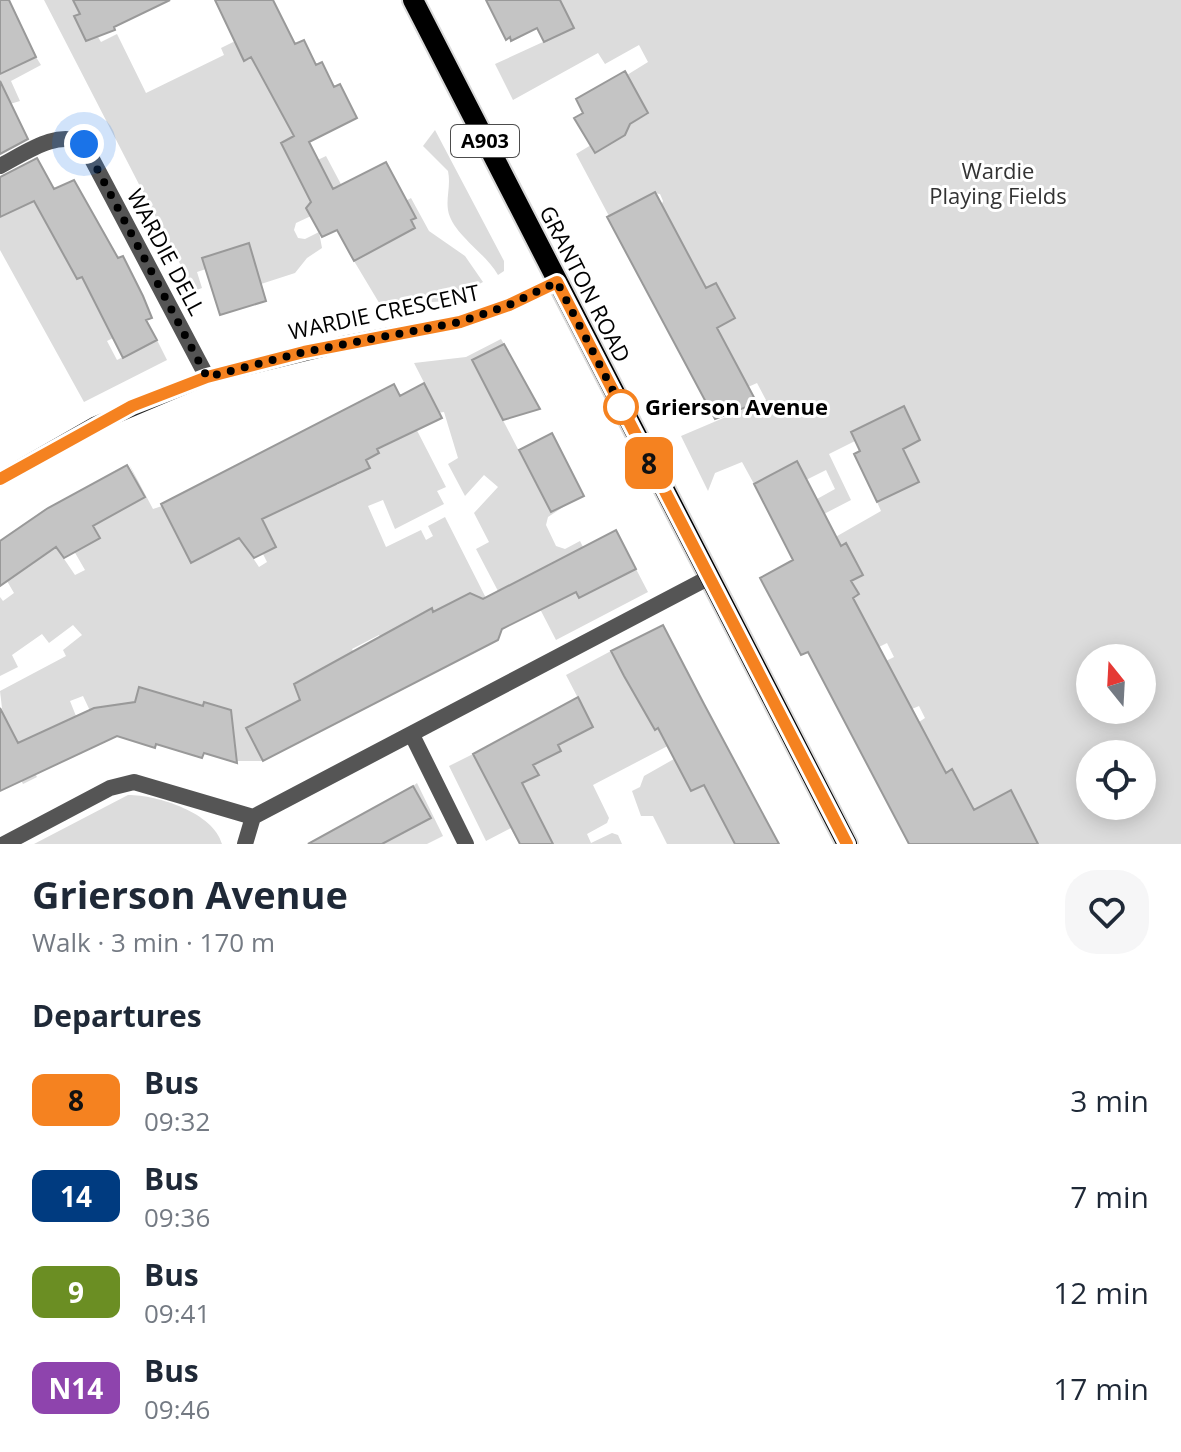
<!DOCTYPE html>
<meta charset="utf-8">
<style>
body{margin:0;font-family:"Open Sans",sans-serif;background:#f6f6f7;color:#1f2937;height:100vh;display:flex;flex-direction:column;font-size:30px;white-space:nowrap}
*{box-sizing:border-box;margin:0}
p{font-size:26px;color:#747a83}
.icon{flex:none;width:44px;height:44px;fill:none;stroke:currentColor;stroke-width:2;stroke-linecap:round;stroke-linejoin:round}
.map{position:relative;height:844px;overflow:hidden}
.drawer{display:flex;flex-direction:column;background:#fff;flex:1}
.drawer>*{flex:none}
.badge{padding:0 16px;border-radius:12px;font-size:28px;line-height:52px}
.needle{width:52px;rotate:342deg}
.tools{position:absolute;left:1076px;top:644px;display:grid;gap:16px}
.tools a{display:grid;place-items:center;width:80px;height:80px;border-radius:50%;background:#fff;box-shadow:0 4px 20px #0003;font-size:40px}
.you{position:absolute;width:40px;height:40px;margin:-20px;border:6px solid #fff;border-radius:50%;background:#1a73e8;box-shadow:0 0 0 12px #1a73e833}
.map>.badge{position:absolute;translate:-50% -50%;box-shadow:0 0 0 4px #fff}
h2{padding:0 32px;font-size:30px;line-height:72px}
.round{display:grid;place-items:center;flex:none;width:84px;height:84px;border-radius:32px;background:#f6f6f7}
.headline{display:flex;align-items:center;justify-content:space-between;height:136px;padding:0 32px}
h1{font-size:38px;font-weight:700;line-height:60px}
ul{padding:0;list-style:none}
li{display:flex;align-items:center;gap:24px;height:96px;padding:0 32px}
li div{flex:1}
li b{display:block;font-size:30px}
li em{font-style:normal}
li .badge{min-width:88px;font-weight:700;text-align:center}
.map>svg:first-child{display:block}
</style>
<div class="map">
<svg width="1181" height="844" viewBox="0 0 1181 844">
<rect width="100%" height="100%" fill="#fff"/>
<path fill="#dcdcdc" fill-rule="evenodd" d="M 44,0 L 73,0 L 79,14 L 74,17 L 86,40 L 98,37 L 101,42 L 117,34 L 146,93 L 224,55 L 221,48 L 282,18 L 248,51 L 261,76 L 275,70 L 318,123 L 281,143 L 295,171 L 326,156 L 343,188 L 310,202 L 311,216 L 296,223 L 294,230 L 298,238 L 305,239 L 319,232 L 322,248 L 307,258 L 295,273 L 261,284 L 249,244 L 203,258 L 206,269 L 197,272 L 202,288 L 194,291 Z
M 560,0 L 1181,0 L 1181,844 L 1028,844 L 1036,839 L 1010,791 L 967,813 L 952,770 L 946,773 L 919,722 L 925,718 L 919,706 L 912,709 L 886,661 L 894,657 L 887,643 L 879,647 L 853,598 L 858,594 L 854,586 L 846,584 L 863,574 L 846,543 L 829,552 L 825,543 L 881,511 L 877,502 L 919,482 L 903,449 L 920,440 L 904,407 L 852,431 L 855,441 L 829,454 L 851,500 L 824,514 L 817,499 L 835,489 L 826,470 L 806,480 L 797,462 L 754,484 L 742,462 L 715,473 L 708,491 L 681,436 L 766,400 L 757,383 L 748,387 L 698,293 L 688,253 L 661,206 L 663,201 L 660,194 L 653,193 L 609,216 L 576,154 L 591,145 L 599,150 L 612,139 L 625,135 L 625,127 L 648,114 L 627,75 L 648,62 L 639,45 L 605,64 L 598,53 L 513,100 L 495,64 L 567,31 ZM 1090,658 L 1142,658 L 1142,710 L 1090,710 ZM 1090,754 L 1142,754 L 1142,806 L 1090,806 Z
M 36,57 L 41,65 L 11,81 L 20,101 L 0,107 L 0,74 Z
M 435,130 L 504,261 L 504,271 L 498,275 C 485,252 452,234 448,210 C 446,197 451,185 448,171 L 423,146 Z
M 411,198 L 429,231 L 465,256 L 483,282 L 446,301 L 381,306 L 354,261 L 415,228 L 411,220 L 415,218 L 402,203 Z
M 33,200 L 77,279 L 82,277 L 113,338 L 107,341 L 117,360 L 157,340 L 167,360 L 84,402 L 0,250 L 0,217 Z
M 501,339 L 504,344 L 472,360 L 537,486 L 571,469 L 583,494 L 548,517 L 546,525 L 556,546 L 565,549 L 580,541 L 589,559 L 579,598 L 636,569 L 648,592 L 556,640 L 524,578 L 498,591 L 476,549 L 489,542 L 474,513 L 498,487 L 484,475 L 465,496 L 448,464 L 458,458 L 444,412 L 423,415 L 435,404 L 414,363 L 466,357 Z
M 406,409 L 446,487 L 437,491 L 444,504 L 395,529 L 383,500 L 368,506 L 386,547 L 421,530 L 426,540 L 433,536 L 428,526 L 445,517 L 488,602 L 481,606 L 470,593 L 440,608 L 442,628 L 431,608 L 406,621 L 389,655 L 379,635 L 352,649 L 362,669 L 355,714 L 347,718 L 322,670 L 294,683 L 300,700 L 253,741 L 263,761 L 232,761 L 236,749 L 231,710 L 204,702 L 199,719 L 172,697 L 140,687 L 128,723 L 116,705 L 104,707 L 101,734 L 83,696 L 70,701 L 76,716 L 34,736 L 39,748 L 26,755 L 37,777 L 23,784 L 7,751 L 0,691 L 66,656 L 63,650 L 82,635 L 73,625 L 49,643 L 42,634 L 12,655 L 18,667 L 0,676 L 0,597 L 3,601 L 14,593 L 7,581 L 56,547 L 75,575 L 85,570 L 74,551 L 100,538 L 93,526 L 133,504 L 127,493 L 139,486 L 129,464 L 153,509 L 162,506 L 191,562 L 215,551 L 236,533 L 259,567 L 267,562 L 263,554 L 276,547 L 256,516 L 330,472 L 337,485 L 351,477 L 344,464 L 379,453 L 372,439 L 377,436 L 383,447 L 396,440 Z
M 611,651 L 630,687 L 649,678 L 641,703 L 654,729 L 671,721 L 681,739 L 593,785 L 609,818 L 607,823 L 587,834 L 591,843 L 612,833 L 618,835 L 622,844 L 550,844 L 552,842 L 543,824 L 516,838 L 511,828 L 486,841 L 449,766 L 473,754 L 495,797 L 538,775 L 534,765 L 561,750 L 544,717 L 555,711 L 570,739 L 593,727 L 566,675 Z
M 674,759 L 691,791 L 704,785 L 735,844 L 667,844 L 653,816 L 641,816 L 632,791 L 640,787 L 644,776 Z
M 417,783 L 443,836 L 427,844 L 382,844 L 430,818 L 413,786 Z
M 128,795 C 158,795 214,813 222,844 L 34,844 Z"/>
<path fill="#c4c4c4" stroke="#999" stroke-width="2" d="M 0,0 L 9,0 L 36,57 L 0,74 Z
M 73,0 L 170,0 L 114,27 L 115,30 L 86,41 L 74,16 L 80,14 Z
M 215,0 L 273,0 L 295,44 L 304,40 L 316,65 L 322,62 L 334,87 L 340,84 L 357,118 L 309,142 L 333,189 L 386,162 L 416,218 L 411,220 L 415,228 L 354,261 L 337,230 L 322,237 L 306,208 L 311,202 L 281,143 L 294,136 L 251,57 L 244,61 Z
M 486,0 L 560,0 L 574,28 L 544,42 L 537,28 L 511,41 L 510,37 L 506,40 Z
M 625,71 L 648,113 L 630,124 L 625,135 L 595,153 L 574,118 L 583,113 L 576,99 Z
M 0,81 L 28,139 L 0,154 Z
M 37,158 L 54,189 L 74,180 L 118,258 L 123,256 L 143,296 L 152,318 L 146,320 L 157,340 L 123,358 L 82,277 L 77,279 L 34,201 L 0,217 L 0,177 Z
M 655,192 L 706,288 L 716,283 L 735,318 L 717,328 L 757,403 L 715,419 L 607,217 Z
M 249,243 L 266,301 L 220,315 L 202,258 Z
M 504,344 L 540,409 L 503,420 L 472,360 Z
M 424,383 L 442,418 L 377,449 L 379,453 L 366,460 L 370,468 L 262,519 L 276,547 L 254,558 L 239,538 L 191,563 L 161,504 L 394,384 L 400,396 Z
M 904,406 L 920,440 L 903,449 L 919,482 L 877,502 L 854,454 L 860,451 L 851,432 Z
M 552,433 L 584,496 L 551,512 L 519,450 Z
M 797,461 L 841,546 L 846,543 L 863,575 L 851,581 L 859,594 L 853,598 L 946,773 L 952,769 L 974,810 L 1011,790 L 1038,844 L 909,844 L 808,652 L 801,655 L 760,578 L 793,560 L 754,484 Z
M 127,465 L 145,497 L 93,526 L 100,538 L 64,558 L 56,547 L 0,586 L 0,541 L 48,508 Z
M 616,530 L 636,569 L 579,598 L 576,592 L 502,629 L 498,640 L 263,761 L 246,728 L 300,700 L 294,684 L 432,608 L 433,612 L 470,593 L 483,599 Z
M 663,625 L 704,704 L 779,844 L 735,844 L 704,785 L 691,791 L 658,728 L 655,730 L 624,676 L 611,651 Z
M 139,687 L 203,706 L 204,702 L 231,710 L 237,763 L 204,753 L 202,758 L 156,744 L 155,748 L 117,736 L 0,791 L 0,708 L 18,743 L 94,708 L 135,702 Z
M 578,697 L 593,727 L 558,745 L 561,751 L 533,765 L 539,775 L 522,783 L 553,844 L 520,844 L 473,754 Z
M 413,786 L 431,818 L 382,844 L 308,844 Z"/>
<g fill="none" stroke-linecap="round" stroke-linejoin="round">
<g stroke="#dbdbdb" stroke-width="24">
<path id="primary" d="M 413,0 L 847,844"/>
</g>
<path stroke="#555" stroke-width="16" d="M 0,166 C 24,154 58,128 84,144 L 207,377
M 412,735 L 466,844
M 253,817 L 708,578
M 4,844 L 110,788 L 134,782 L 253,817 L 245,844"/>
<path stroke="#222" stroke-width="16" d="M 0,479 L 96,424 L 207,377 L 347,343 L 460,322 L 509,305 L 557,282"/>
<use href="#primary" stroke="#000" stroke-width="20"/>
</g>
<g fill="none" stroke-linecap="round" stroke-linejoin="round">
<g stroke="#fff" stroke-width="18">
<path id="line" d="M 0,479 L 132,406 L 207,377 L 304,352 L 460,322 L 509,305 L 557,282 L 847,844"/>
</g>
<use href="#line" stroke="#f58220" stroke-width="12"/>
<path stroke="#000" stroke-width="8" stroke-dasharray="0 14.4" d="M 84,144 L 207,377 L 304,352 L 460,322 L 509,305 L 557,282 L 626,416 L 621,407"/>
</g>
<circle fill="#fff" stroke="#f58220" stroke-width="4" cx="621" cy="407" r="16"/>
<g text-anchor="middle" stroke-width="6" stroke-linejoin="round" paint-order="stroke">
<rect fill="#fff" stroke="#4c4c4c" stroke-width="2" x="451" y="125" width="68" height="32" rx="6"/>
<g font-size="20" font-weight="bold" fill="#000">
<text x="485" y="148">A903</text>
</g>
<g font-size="22" fill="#333" stroke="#fff">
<text x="998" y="179">Wardie<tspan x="998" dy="25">Playing Fields</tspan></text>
</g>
<g font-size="22" fill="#000" stroke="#fff">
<text transform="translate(166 252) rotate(62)" y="8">WARDIE DELL</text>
<text transform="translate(585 284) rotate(63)" y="8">GRANTON ROAD</text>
<text transform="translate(384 312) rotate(-12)" y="8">WARDIE CRESCENT</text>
</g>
<g font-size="22" font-weight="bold" fill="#000" stroke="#fff" text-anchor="start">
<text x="645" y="415">Grierson Avenue</text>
</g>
</g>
</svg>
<div class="tools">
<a><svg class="needle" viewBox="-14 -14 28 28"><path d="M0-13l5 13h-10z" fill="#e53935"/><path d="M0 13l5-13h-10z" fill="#747a83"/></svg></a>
<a><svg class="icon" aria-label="locate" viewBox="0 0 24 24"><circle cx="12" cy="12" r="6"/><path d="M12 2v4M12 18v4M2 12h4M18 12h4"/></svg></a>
</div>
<div class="you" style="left:84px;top:144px"></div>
<b class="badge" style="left:649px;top:463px;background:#f58220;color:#111">8</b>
</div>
<section class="drawer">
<div class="headline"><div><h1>Grierson Avenue</h1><p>Walk · 3 min · 170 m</p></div><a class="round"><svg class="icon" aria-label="heart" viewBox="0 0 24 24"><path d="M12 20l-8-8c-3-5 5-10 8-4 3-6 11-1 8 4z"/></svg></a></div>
<h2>Departures</h2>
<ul>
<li><span class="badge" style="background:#f58220;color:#111">8</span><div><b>Bus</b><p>09:32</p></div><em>3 min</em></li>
<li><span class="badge" style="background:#003b80;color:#fff">14</span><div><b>Bus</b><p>09:36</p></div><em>7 min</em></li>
<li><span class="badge" style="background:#6b8e23;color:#fff">9</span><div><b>Bus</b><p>09:41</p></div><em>12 min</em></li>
<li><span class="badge" style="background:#8e44ad;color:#fff">N14</span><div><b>Bus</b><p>09:46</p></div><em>17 min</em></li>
</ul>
</section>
